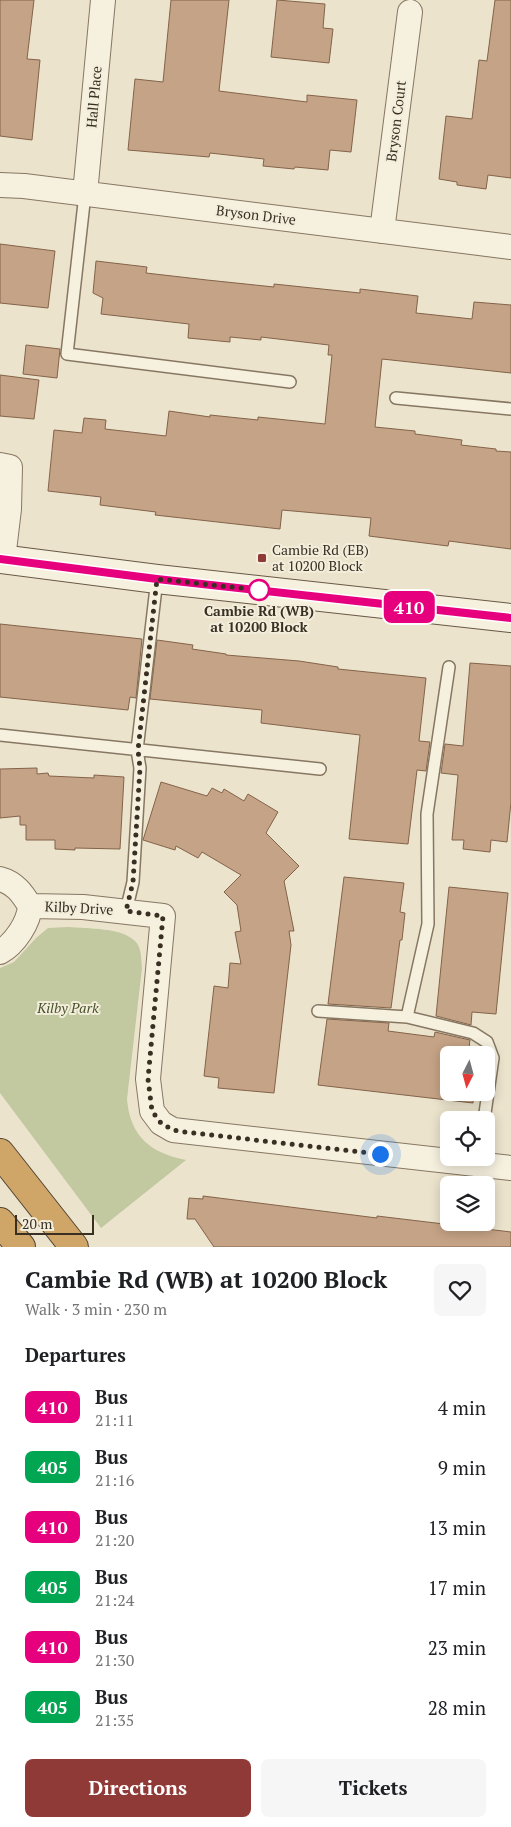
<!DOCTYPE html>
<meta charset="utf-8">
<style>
body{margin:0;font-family:"PT Serif",serif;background:#f6f6f6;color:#202124;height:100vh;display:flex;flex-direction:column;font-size:19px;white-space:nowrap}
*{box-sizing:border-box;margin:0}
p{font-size:16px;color:#757577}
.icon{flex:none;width:28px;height:28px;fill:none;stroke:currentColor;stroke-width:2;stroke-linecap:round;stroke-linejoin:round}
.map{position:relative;height:1247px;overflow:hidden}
.details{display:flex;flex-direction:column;background:#fff;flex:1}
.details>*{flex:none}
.badge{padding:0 10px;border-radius:8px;font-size:18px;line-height:32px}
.needle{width:32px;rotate:186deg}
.tools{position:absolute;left:440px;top:1046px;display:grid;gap:10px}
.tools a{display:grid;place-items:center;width:55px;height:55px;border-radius:8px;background:#fff;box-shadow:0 2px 12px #0003;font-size:25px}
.scale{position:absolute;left:15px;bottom:12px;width:79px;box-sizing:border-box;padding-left:5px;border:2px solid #392f23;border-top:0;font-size:14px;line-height:18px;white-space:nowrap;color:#392f23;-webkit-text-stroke:4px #f3eddb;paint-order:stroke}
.you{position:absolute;width:25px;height:25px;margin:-12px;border:4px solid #fff;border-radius:50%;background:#1a73e8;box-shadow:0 0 0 8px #1a73e833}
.map>.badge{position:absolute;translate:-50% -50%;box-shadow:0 0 0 2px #fff}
h2{padding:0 25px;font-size:19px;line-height:45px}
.round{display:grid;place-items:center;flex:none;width:52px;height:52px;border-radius:8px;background:#f6f6f6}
.overview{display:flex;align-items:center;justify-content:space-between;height:85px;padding:0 25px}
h1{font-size:24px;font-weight:800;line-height:38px}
.button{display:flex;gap:10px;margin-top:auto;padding:10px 25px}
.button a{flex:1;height:58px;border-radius:8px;background:#903a38;color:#fff;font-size:20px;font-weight:800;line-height:58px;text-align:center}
.button a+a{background:#f6f6f6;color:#202124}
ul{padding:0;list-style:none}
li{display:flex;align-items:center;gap:15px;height:60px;padding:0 25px}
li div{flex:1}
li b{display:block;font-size:19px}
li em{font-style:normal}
li .badge{min-width:55px;font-weight:700;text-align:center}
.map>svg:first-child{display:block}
</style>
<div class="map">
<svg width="511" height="1247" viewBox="0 0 511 1247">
<rect width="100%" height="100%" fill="#ebe3cc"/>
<path fill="#c2c9a1" d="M 68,927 C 87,929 123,927 136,942 C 142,949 141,960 142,968 L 127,1099 C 130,1137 151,1153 186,1160 L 101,1228 L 0,1093 L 0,968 L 14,962 L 36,938 L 48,928 Z"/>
<path fill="#c5a386" stroke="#83634a" d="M 0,0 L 34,0 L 27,59 L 40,60 L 32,140 L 0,136 Z
M 171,0 L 229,0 L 219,91 L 307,102 L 307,95 L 357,100 L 351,152 L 330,150 L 328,170 L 295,167 L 294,169 L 263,166 L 264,159 L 210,153 L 209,157 L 128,150 L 135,79 L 163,82 Z
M 277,0 L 325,4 L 323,28 L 333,29 L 329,63 L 271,57 Z
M 495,0 L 511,0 L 511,178 L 488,175 L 486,189 L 457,185 L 457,182 L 439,179 L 446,116 L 472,119 L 479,60 L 487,61 Z
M 0,244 L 55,251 L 48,308 L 0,303 Z
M 96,261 L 147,267 L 146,273 L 207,280 L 274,287 L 274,284 L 360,293 L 360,289 L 418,296 L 416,313 L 472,319 L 474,302 L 511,305 L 511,373 L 382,359 L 375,427 L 415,431 L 415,434 L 462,440 L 461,445 L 496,449 L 496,451 L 511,452 L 511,549 L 449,541 L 448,546 L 369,536 L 371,518 L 282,510 L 280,529 L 155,515 L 156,512 L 100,505 L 101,497 L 48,491 L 54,430 L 82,433 L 84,418 L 106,420 L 105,429 L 166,436 L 169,411 L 210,417 L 210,415 L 258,420 L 258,417 L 325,424 L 332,355 L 328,355 L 329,345 L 261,337 L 261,340 L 230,337 L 230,342 L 188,338 L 189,324 L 101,314 L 103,298 L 93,293 Z
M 26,345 L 60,349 L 57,378 L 23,374 Z
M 0,375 L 39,380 L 34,419 L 0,416 Z
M 0,624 L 142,639 L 136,698 L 130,697 L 128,710 L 0,697 Z
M 157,640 L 193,645 L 192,649 L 226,654 L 226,655 L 299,661 L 338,667 L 338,669 L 426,678 L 419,741 L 430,742 L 426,771 L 417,770 L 408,844 L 349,839 L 360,735 L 261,723 L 262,710 L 150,699 Z
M 470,663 L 511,666 L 511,802 L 507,842 L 491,840 L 490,852 L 463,849 L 464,840 L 452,840 L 458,775 L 441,773 L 445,744 L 463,746 Z
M 37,768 L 37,774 L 48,773 L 49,776 L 94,778 L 94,775 L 124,777 L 120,849 L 75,848 L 75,850 L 55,849 L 55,840 L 26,840 L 26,825 L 20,825 L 20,816 L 0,818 L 0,769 Z
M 161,782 L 207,796 L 212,788 L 222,793 L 224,789 L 244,801 L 248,794 L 278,812 L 266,833 L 299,866 L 284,881 L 294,931 L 289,931 L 291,945 L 274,1093 L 218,1088 L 219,1078 L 204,1076 L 214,986 L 228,988 L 230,963 L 241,964 L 235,932 L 241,931 L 237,905 L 224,892 L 241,875 L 202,852 L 198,858 L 176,846 L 175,850 L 143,840 Z
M 344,877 L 404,883 L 400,912 L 405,913 L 402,940 L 400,940 L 391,1008 L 328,1004 Z
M 449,887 L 508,893 L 496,1014 L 472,1012 L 471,1025 L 436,1016 Z
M 327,1019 L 389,1023 L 388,1031 L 434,1037 L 435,1032 L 470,1040 L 468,1055 L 470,1055 L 449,1055 L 449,1092 L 474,1092 L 473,1103 L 318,1085 Z
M 203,1196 L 377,1218 L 377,1216 L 511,1232 L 511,1247 L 214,1247 L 195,1219 L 187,1219 L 189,1198 L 203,1199 Z"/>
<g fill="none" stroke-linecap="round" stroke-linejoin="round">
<g stroke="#877762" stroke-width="14">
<path id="service" d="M 85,194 L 67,354 L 290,382
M 396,398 L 511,409
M 0,735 L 320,769
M 126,911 L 133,882 L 140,768 L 137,750 L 157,579
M 318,1011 L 407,1017 L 473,1033 L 487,1042 L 493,1058 L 484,1120
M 407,1017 L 428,924 L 427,814 L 449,667"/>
</g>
<g stroke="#877762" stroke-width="26">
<path id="minor" d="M 0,185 L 24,186 L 511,247
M 85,194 L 103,0
M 382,231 L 410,12
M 0,465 L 10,467 L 9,509 L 3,559
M 0,879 C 15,883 22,893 30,906 C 29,922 15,944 0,952
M 30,906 L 83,907 L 163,916 L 148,1079 L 152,1111 L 161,1123 L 173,1130 L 511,1168"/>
</g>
<g stroke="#695845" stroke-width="30">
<path id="secondary" d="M 0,559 L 157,579 L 511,618"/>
</g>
<g stroke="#554535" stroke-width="30">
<path id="motorway" d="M 0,1153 L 74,1247
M 0,1222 L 21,1247"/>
</g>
<use href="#service" stroke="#f6f0df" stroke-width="11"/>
<use href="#minor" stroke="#f6f0df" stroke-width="24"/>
<use href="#secondary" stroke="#f6f0df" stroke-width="28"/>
<use href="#motorway" stroke="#cfa668" stroke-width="28"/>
</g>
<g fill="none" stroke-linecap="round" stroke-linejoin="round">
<g stroke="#fff" stroke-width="11">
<path id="line" d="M 0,559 L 157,579 L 511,618"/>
</g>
<use href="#line" stroke="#e6007e" stroke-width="8"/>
<path stroke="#392f23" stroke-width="5" stroke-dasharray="0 9" d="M 259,590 L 157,579 L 138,750 L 140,768 L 133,882 L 126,911 L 163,916 L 148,1079 L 152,1111 L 161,1123 L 173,1130 L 184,1132 L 380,1154"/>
</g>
<rect fill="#903a38" stroke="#f3eddb" stroke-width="2" x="257" y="553" width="10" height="10" rx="2.5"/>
<circle fill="#fff" stroke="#e6007e" stroke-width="2.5" cx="259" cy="590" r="10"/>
<g text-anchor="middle" stroke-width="4" stroke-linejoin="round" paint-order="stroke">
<g font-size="14" fill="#392f23" stroke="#f3eddb">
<text transform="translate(94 97) rotate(-85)" y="5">Hall Place</text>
<text transform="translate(396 121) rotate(-83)" y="5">Bryson Court</text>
<text transform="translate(256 215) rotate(7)" y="5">Bryson Drive</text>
<text transform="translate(79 908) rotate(3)" y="5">Kilby Drive</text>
</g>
<g font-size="14" fill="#392f23" stroke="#f3eddb" text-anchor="start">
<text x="272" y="555">Cambie Rd (EB)<tspan x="272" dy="16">at 10200 Block</tspan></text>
</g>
<g font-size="14" font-weight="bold" fill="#392f23" stroke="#f3eddb">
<text x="259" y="616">Cambie Rd (WB)<tspan x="259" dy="16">at 10200 Block</tspan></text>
</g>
<g font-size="14" font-style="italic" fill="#48532c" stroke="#f3eddb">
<text x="68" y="1013">Kilby Park</text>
</g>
</g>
</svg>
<div class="tools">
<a><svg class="needle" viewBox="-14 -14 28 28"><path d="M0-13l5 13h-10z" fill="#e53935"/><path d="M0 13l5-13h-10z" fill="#757577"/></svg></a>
<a><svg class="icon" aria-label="locate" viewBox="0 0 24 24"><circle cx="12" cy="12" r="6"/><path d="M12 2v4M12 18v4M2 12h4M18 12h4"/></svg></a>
<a><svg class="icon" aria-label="layers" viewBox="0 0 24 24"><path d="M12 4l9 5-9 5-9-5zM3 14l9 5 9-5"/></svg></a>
</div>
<div class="scale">20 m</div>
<div class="you" style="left:380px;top:1154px"></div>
<b class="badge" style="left:409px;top:607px;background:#e6007e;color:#fff">410</b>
</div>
<section class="details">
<div class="overview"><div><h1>Cambie Rd (WB) at 10200 Block</h1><p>Walk · 3 min · 230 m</p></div><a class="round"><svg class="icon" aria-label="heart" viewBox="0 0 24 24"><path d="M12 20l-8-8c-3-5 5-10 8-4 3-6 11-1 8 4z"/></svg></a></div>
<h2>Departures</h2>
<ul>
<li><span class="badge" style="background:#e6007e;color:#fff">410</span><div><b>Bus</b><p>21:11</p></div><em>4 min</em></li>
<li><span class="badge" style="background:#00a651;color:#fff">405</span><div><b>Bus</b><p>21:16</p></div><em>9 min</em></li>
<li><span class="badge" style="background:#e6007e;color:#fff">410</span><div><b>Bus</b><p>21:20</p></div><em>13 min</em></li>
<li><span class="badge" style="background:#00a651;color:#fff">405</span><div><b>Bus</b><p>21:24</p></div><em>17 min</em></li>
<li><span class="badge" style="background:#e6007e;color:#fff">410</span><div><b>Bus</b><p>21:30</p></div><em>23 min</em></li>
<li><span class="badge" style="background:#00a651;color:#fff">405</span><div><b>Bus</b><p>21:35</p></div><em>28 min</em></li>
</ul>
<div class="button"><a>Directions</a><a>Tickets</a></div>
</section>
